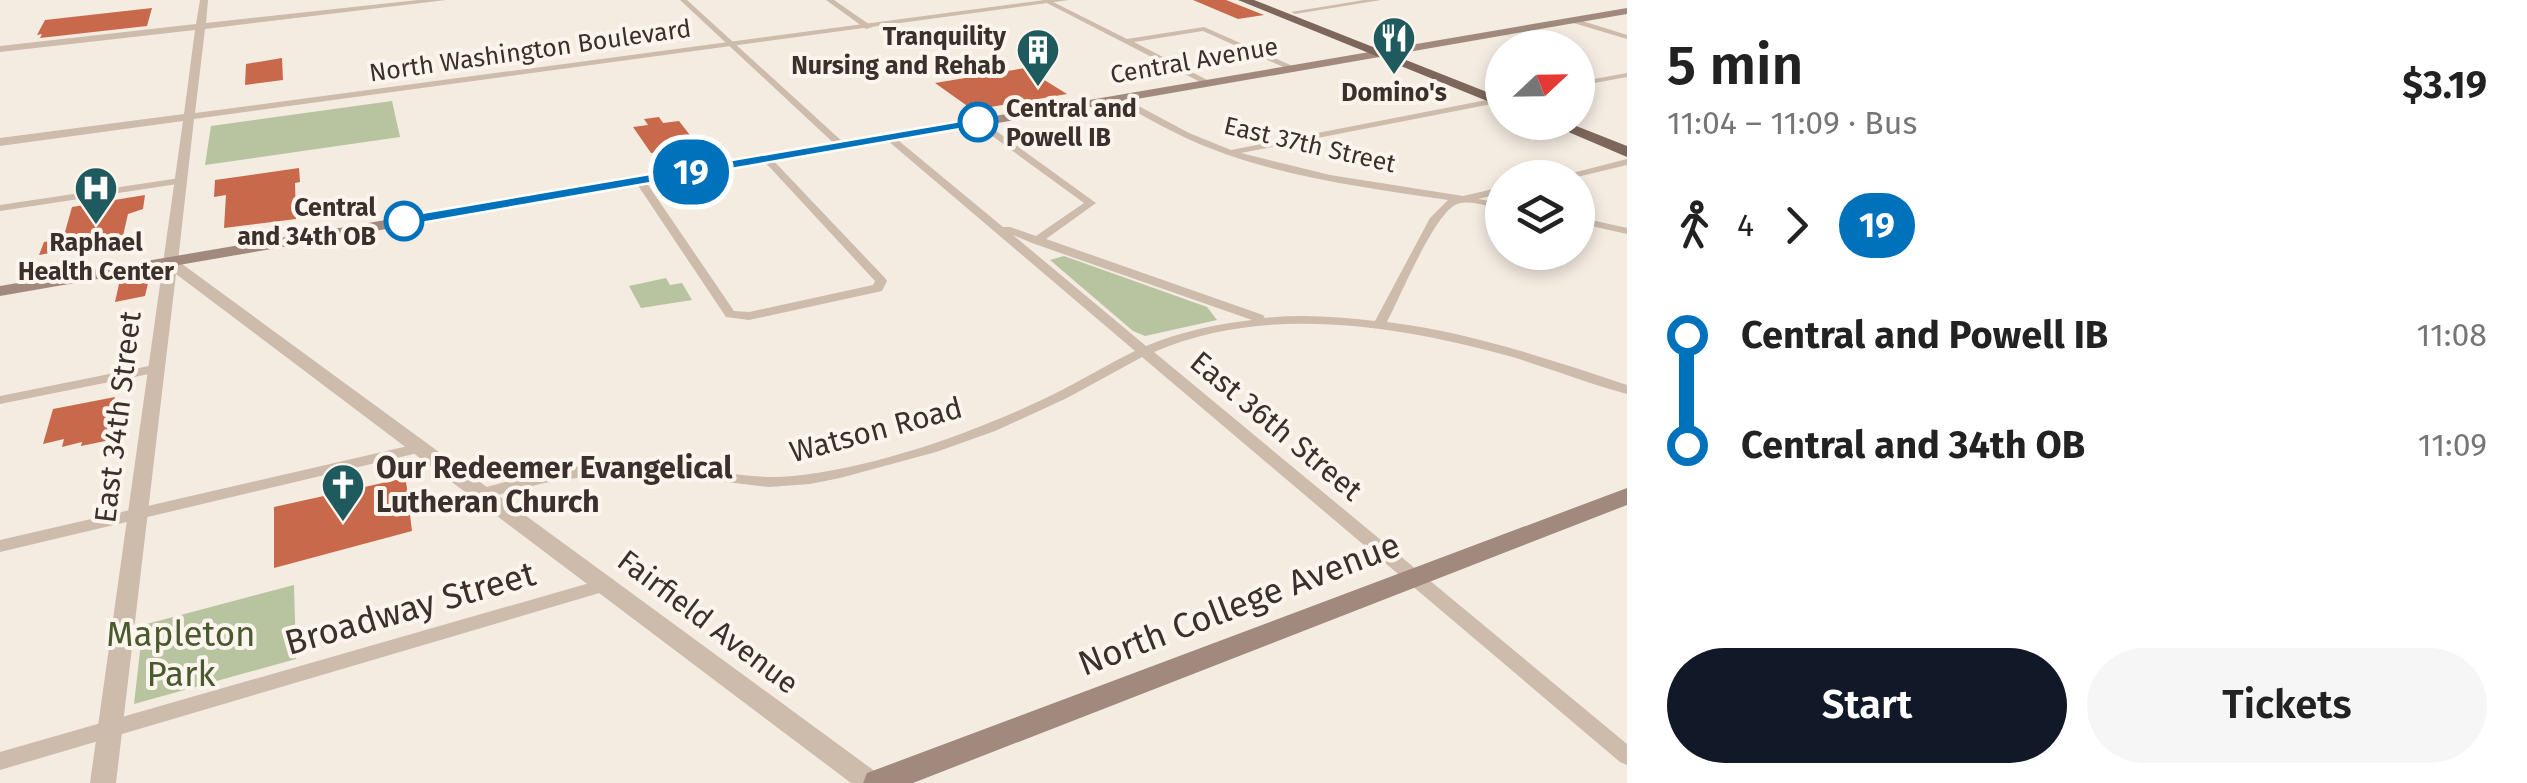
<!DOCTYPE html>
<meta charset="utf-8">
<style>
body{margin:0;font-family:"Fira Sans",sans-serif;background:#f6f6f6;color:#222;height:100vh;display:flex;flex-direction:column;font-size:38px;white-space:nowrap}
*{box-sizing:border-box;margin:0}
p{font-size:32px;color:#767676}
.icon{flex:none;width:55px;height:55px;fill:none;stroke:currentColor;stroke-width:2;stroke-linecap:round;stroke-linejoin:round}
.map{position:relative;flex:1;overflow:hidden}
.panel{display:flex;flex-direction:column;background:#fff;width:900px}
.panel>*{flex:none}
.badge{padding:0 20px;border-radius:32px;font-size:35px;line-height:65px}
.needle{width:65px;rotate:68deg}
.tools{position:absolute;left:1485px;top:30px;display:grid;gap:20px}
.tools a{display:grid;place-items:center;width:110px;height:110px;border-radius:50%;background:#fff;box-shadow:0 5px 15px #0003;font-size:50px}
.map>.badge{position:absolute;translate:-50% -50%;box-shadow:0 0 0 5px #fff}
.legs{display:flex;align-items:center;gap:15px;height:110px;padding:0 40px;font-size:32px}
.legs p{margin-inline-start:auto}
.headline{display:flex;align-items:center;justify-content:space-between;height:170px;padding:0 40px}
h1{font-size:55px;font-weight:600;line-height:75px}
.button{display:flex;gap:20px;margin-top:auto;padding:20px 40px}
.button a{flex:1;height:115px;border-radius:60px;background:#111827;color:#fff;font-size:40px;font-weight:600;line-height:115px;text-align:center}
.button a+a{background:#f6f6f6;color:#222}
ul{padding:0 40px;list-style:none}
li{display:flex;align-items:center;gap:35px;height:110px;font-size:38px}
li i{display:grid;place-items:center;width:15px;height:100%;margin:0 12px;background:currentColor}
li i::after{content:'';width:25px;height:25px;margin:-12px;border:8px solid;border-radius:50%;background:#fff}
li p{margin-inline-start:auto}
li:first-child i{background:linear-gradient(#0000 50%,currentColor 0)}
li:last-child i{background:linear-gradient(currentColor 50%,#0000 0)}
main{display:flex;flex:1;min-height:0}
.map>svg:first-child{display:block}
</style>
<main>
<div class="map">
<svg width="1627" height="783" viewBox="0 0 1627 783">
<rect width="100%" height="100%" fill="#f4ebe1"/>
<path fill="#b8c4a0" d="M 392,101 L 400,137 L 205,165 L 211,126 Z
M 1064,256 L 1207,307 L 1217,320 L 1145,336 L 1133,331 L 1050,260 Z
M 666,278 L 670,285 L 682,283 L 692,300 L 641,308 L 629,286 Z
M 294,585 L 296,659 L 134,704 L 143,625 Z"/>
<path fill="#c8694b" d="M 1193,0 L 1226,0 L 1264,15 L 1238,19 Z
M 152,8 L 147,26 L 40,38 L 42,34 L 37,35 L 45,20 Z
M 282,58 L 283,80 L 245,85 L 246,64 Z
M 1025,68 L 1067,94 L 973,110 L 935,83 Z
M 659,117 L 663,123 L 679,121 L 700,148 L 661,158 L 658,152 L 651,153 L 633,127 L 648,125 L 644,119 Z
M 299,168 L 300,182 L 295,183 L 296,219 L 224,228 L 226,195 L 214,197 L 215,180 Z
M 145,195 L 143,209 L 128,214 L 122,240 L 39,255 L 44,242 L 63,239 L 72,207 Z
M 149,279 L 145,296 L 115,302 L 119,284 Z
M 115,397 L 113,404 L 128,401 L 120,438 L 81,446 L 82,442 L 62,447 L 64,439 L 43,444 L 53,409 Z
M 405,478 L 408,493 L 414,491 L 418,513 L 410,515 L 412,531 L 274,568 L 274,507 Z"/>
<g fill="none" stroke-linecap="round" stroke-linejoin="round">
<path fill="#cdbbac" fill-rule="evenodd" d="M 680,0 L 687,0 L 845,144 L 845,148 L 839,148 Z
M 826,0 L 834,0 L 873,27 L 866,29 Z
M 1041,0 L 1049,0 L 1127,39 L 1204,27 L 1297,68 L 1290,70 L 1203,31 L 1134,42 L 1213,83 L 1206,85 Z
M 1364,0 L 1381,0 L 1295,14 L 1291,12 Z
M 1573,18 L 1627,35 L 1627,39 L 1570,22 L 1569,20 Z
M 1627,73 L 1627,77 L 1578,86 L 1578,82 Z
M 1118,95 L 1189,133 L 1231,150 L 1502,97 L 1502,102 L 1241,153 L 1330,175 L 1463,196 L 1502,187 L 1502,193 L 1478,199 L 1502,203 L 1502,209 C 1490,207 1466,198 1455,205 C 1433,217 1400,297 1387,322 C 1469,332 1549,359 1627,385 L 1627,394 C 1587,383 1549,368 1509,356 C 1396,325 1266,304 1154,352 L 1627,744 L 1627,765 L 1620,762 L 1142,357 L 1067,398 L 995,431 L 936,452 L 840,478 L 810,484 L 769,487 L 652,473 L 608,473 L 544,483 L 481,499 L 476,498 L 473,494 L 476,490 C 532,474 589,460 648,463 C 697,465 744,481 793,476 C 876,468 979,431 1054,394 C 1082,380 1108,364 1135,351 L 887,140 L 887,136 L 893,136 L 1003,227 L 1010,227 L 1036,236 L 1084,203 L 973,122 L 981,120 L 1096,203 L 1046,239 L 1263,315 L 1265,318 C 1302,314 1339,317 1375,321 L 1430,218 L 1448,200 C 1369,188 1287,178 1212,149 C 1178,136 1147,118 1115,100 L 1114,98 ZM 1013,235 L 1032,243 L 1252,320 C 1216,324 1180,332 1146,346 Z
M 767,156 L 770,157 L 885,278 L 887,281 L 882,291 L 749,320 L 726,317 L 635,181 L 636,179 L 644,179 L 734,311 L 749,312 L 873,285 L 875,281 L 764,161 L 762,159 Z
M 1627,159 L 1627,165 L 1573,178 L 1553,178 Z
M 180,178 L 185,181 L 184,183 L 0,211 L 0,205 Z
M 1578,217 L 1627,228 L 1627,234 L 1578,223 Z
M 154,365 L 159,366 L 161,369 L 159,372 L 0,404 L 0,396 Z
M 421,443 L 428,448 L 426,451 L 0,552 L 0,540 Z
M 607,578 L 613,579 L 616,584 L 613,589 L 0,770 L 0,752 Z"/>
<path fill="#cdbbac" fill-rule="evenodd" d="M 200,0 L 208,0 L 206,23 L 418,0 L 446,0 L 205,29 L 195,113 L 1045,0 L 1069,0 L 194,119 L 178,261 L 880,775 L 884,783 L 851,783 L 176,274 L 116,783 L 90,783 L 183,121 L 0,146 L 0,138 L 184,114 L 195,30 L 0,52 L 0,46 L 196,24 Z"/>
<path fill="#a18a7d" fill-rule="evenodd" d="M 1627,8 L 1627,14 L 0,296 L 0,286 Z
M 1627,488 L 1627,505 L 913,783 L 863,783 L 867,773 Z"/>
<path fill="#7d675c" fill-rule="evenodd" d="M 1238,0 L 1254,0 L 1502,98 L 1502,107 Z
M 1545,122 L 1566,122 L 1627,146 L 1627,157 Z"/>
</g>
<path fill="#0072bc" stroke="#fff" stroke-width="2.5" d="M 978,118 L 985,122 L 983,125 L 404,226 L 396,221 L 404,216 Z"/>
<defs>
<g id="restaurant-pin" transform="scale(2.25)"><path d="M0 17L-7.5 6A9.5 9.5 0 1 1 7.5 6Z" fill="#1f5a5e" stroke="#fbf5ee"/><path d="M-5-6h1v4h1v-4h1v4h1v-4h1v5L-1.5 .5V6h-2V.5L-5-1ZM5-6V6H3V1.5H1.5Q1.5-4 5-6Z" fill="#fff"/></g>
<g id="building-pin" transform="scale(2.25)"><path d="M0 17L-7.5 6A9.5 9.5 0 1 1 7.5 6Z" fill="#1f5a5e" stroke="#fbf5ee"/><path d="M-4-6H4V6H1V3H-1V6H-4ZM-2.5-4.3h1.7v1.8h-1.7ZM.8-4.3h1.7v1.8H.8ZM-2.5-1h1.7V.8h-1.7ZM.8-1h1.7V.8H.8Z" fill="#fff"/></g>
<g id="hospital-pin" transform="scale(2.25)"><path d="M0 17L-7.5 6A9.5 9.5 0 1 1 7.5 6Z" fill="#1f5a5e" stroke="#fbf5ee"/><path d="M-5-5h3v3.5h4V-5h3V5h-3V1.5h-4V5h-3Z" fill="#fff"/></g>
<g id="church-pin" transform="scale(2.25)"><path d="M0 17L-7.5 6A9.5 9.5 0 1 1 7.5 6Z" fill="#1f5a5e" stroke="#fbf5ee"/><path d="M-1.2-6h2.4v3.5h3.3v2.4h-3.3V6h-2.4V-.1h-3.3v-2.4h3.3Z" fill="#fff"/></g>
</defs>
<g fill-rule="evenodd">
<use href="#restaurant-pin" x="1394" y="38"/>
<use href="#building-pin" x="1038" y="50"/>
<use href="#hospital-pin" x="96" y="188"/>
<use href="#church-pin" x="343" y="485"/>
</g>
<g fill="#fff" stroke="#0072bc" stroke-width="5">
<circle cx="978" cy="122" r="18"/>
<circle cx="404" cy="221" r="18"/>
</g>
<g text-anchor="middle" stroke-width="8" stroke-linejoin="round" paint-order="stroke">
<g font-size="25" font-weight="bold" fill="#3b302b" stroke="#fbf5ee">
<text x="1006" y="45" text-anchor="end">Tranquility<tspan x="1006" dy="29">Nursing and Rehab</tspan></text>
<text x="1394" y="101">Domino's</text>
<text x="96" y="251">Raphael<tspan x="96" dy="29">Health Center</tspan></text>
</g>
<g font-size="25" fill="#3b302b" stroke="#fbf5ee">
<text transform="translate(530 50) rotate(-8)" y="9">North Washington Boulevard</text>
<text transform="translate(1194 60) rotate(-10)" y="9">Central Avenue</text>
<text transform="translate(1310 144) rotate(13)" y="9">East 37th Street</text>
</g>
<g font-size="25" font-weight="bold" fill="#3b302b" stroke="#fbf5ee" text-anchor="start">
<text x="1006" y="117">Central and<tspan x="1006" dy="29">Powell IB</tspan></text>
<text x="376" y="216" text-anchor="end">Central<tspan x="376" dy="29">and 34th OB</tspan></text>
</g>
<g font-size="30" fill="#3b302b" stroke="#fbf5ee">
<text transform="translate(118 417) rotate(-83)" y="10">East 34th Street</text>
<text transform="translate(1276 426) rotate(40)" y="10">East 36th Street</text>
<text transform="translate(876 430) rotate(-15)" y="10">Watson Road</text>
<text transform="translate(708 622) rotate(37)" y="10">Fairfield Avenue</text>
</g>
<g font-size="30" font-weight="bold" fill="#3b302b" stroke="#fbf5ee" text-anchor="start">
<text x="376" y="478">Our Redeemer Evangelical<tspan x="376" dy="34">Lutheran Church</tspan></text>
</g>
<g font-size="35" fill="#3b302b" stroke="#fbf5ee">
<text transform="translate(1239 604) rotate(-21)" y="12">North College Avenue</text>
<text transform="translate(410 608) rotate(-16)" y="12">Broadway Street</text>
</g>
<g font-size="35" fill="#4a5a2e" stroke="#fbf5ee">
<text x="181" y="646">Mapleton<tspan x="181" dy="40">Park</tspan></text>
</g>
</g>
</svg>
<div class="tools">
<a><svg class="needle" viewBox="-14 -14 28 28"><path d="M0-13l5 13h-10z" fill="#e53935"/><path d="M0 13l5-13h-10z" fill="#767676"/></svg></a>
<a><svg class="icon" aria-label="layers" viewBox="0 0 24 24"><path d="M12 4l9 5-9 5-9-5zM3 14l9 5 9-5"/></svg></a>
</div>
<b class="badge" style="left:691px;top:172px;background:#0072bc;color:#fff">19</b>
</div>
<section class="panel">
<div class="headline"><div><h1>5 min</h1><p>11:04 – 11:09 · Bus</p></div><b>$3.19</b></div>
<div class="legs"><svg class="icon" aria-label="walk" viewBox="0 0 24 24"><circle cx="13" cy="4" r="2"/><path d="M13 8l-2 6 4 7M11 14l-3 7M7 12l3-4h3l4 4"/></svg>4<svg class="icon" aria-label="forward" viewBox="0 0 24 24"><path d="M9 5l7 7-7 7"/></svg><b class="badge" style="background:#0072bc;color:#fff">19</b></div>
<ul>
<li><i style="color:#0072bc"></i><b>Central and Powell IB</b><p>11:08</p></li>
<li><i style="color:#0072bc"></i><b>Central and 34th OB</b><p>11:09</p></li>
</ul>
<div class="button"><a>Start</a><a>Tickets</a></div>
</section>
</main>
